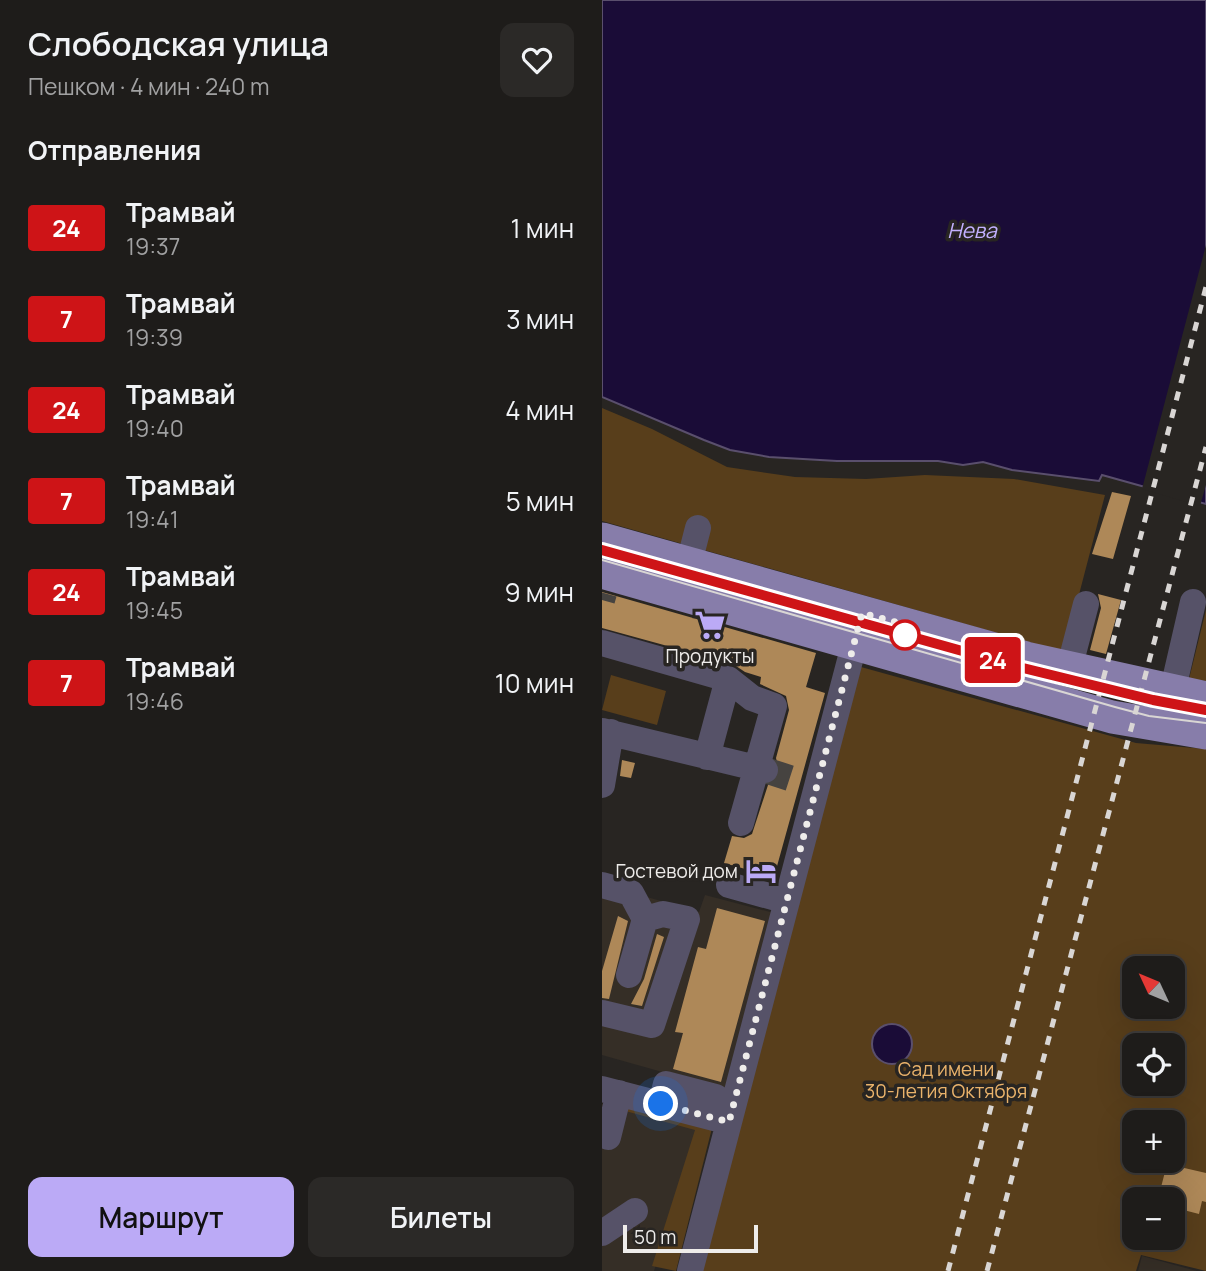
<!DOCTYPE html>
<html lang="ru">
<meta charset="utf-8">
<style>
body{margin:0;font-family:Manrope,sans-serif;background:#2b2927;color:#f1f3f6;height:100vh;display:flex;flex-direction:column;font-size:26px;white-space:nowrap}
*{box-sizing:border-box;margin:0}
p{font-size:23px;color:#a1a1a2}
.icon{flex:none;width:38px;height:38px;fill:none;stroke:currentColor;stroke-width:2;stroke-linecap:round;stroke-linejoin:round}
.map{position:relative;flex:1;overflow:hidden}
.drawer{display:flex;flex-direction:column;background:#1e1c1a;width:602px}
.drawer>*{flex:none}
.badge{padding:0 14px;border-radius:5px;font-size:24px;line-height:46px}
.needle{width:46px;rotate:314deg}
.buttons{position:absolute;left:520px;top:956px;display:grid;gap:14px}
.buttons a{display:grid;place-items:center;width:63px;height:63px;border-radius:14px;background:#1e1c1a;box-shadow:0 7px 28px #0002,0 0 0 2px #3c3a39;font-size:35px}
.scale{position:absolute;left:21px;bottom:18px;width:135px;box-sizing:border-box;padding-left:7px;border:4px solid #eeecea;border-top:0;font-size:19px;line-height:24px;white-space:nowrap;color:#eeecea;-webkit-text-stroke:5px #282522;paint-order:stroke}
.you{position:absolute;width:35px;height:35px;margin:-18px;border:5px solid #fff;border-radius:50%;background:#1a73e8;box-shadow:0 0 0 10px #1a73e833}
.map>.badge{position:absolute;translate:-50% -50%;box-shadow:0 0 0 4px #fff}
h2{padding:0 28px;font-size:26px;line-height:63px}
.round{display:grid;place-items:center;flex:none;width:74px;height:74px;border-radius:14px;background:#2b2927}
.overview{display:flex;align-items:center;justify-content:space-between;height:119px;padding:0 28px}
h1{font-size:33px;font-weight:600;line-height:52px}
.button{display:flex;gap:14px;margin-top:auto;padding:14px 28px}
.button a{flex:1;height:80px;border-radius:14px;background:#bbaaf6;color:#111;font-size:28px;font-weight:600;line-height:80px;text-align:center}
.button a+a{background:#2b2927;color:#f1f3f6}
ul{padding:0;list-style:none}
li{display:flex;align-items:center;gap:21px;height:91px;padding:0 28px}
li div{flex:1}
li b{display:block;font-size:26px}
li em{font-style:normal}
li .badge{min-width:77px;font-weight:700;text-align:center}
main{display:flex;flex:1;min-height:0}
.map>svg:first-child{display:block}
</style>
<main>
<section class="drawer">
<div class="overview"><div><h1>Слободская улица</h1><p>Пешком · 4 мин · 240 m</p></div><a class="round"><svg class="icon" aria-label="heart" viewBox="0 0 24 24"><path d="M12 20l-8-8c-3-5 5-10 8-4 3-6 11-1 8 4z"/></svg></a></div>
<h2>Отправления</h2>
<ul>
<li><span class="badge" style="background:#ce1417;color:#fff">24</span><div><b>Трамвай</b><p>19:37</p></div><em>1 мин</em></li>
<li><span class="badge" style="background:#ce1417;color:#fff">7</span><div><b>Трамвай</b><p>19:39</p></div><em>3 мин</em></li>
<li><span class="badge" style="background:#ce1417;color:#fff">24</span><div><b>Трамвай</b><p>19:40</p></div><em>4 мин</em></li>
<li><span class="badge" style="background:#ce1417;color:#fff">7</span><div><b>Трамвай</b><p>19:41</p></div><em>5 мин</em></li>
<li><span class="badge" style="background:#ce1417;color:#fff">24</span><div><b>Трамвай</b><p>19:45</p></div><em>9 мин</em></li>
<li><span class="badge" style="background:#ce1417;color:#fff">7</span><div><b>Трамвай</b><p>19:46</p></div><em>10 мин</em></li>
</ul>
<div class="button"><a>Маршрут</a><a>Билеты</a></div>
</section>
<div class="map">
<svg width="604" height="1271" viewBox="0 0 604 1271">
<rect width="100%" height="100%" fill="#282522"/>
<path fill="#352e26" d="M 0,884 L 97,912 L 103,895 L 172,913 L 124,1090 L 0,1055 Z
M 0,1104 L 96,1129 L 52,1271 L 0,1271 Z
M 540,1256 L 591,1270 L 595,1271 L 536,1271 Z"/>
<path fill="#583e1b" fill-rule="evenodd" d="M 0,408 L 50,429 L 125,467 L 193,477 L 264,479 L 323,475 L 412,479 L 503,495 L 462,652 L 0,521 Z
M 604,610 L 604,681 L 587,679 Z
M 259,667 L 534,743 L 604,749 L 604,1271 L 539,1255 L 534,1271 L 98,1271 ZM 532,968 L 570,968 L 570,1006 L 532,1006 ZM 532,1045 L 570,1045 L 570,1083 L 532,1083 ZM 532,1122 L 570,1122 L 570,1160 L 532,1160 ZM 532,1199 L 570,1199 L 570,1237 L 532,1237 Z
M 9,675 L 64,691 L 55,725 L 0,710 Z
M 20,1106 L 110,1128 L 74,1271 L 50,1266 L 93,1130 L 16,1109 Z"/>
<path fill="#1a0c37" stroke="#5a4f6d" stroke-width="2" d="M 0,0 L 604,0 L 604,504 L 500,475 L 497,481 L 410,470 L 381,462 L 361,465 L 336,461 L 235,461 L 167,457 L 128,450 L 102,440 L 0,397 Z
M270 1044a20 20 0 1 1 40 0a20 20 0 1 1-40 0Z"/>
<path fill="#282522" d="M 604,245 L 604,485 L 598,506 L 540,489 Z"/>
<path fill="#ae8858" d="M 510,492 L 529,496 L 511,559 L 490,554 Z
M 0,592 L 214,653 L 204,687 L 223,693 L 172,877 L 122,863 L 130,836 L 142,838 L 150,834 L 166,785 L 178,774 L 174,758 L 187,710 L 184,696 L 158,684 L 159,677 L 143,672 L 131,664 L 0,628 Z
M 496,594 L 519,600 L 504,654 L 488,650 L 499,608 Z
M 20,760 L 33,763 L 29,778 L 18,776 Z
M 115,908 L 163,921 L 119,1082 L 71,1069 L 81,1033 L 73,1032 L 96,947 L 104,949 Z
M 16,916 L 26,921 L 7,999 L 0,998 L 0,971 Z
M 55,934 L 62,937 L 40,1006 L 29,1004 L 42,979 Z
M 565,1164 L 604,1173 L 604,1202 L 600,1201 L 597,1214 L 570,1207 L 570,1199 L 556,1199 Z"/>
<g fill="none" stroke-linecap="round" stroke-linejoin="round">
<path stroke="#464340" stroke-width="26" stroke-dasharray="26 13" stroke-linecap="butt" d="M 0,600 L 2,593
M 163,770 L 200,782"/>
<path stroke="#565268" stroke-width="26" d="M 87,563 L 96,528
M 0,643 L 126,679 L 150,698 L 172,706 L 139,823
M 467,669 L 484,604
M 570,693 L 591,602
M 0,731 L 163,770
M 105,757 L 126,679
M 0,785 L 9,732
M 0,885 L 29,893 L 43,919 L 61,914 L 85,919 L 50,1025 L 0,1013
M 127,885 L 185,901
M 27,975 L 43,919
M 0,1089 L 127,1122
M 59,1104 L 64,1084 L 114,1097
M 6,1137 L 17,1093
M 0,1233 L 33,1211
M 88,1271 L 257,626"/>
<path stroke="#877daa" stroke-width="33" d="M 0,539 L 424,658 L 604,698
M 0,572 L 510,717 L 604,733"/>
<path stroke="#d9d6d4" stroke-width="2" d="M 0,560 L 513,707 L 547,716 L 604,723
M 359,651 L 517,692 L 604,710"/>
<path stroke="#d9d6d4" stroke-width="5" stroke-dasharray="9 9" stroke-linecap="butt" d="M 346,1271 L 604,287
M 385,1271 L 604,447"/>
</g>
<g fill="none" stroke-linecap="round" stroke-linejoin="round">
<g stroke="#fff" stroke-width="16">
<path id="line" d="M 0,550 L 421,668 L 551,700 L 604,710"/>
</g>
<use href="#line" stroke="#ce1417" stroke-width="10"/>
<path stroke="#eeecea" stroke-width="7" stroke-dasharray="0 12.6" d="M 59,1104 L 127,1122 L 260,613 L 308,626 L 303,635"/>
</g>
<defs>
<g id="supermarket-bare" transform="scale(2.415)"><path d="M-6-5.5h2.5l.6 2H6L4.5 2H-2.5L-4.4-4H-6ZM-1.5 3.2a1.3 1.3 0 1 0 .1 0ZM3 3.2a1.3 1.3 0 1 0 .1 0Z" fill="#bbaaf6" stroke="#282522" stroke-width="2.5" paint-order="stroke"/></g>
<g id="hotel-bare" transform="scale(2.415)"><path d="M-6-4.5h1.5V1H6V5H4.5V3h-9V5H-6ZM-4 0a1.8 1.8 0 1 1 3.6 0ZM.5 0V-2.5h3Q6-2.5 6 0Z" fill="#bbaaf6" stroke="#282522" stroke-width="2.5" paint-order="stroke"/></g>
</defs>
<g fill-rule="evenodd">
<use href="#supermarket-bare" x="108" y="625"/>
<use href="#hotel-bare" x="159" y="871"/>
</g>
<circle fill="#fff" stroke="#ce1417" stroke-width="3.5" cx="303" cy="635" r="14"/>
<g text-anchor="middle" stroke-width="7" stroke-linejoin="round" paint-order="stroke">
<g font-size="19" fill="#eeecea" stroke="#282522">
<text x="108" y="663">Продукты</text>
<text x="136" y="878" text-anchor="end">Гостевой дом</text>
</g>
<g font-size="19" fill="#eab36b" stroke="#282522">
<text x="344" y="1076">Сад имени<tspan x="344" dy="22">30-летия Октября</tspan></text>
</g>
<g font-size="21" font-style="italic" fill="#c2b0fe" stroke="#282522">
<text x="370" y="238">Нева</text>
</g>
</g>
</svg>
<div class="buttons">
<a><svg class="needle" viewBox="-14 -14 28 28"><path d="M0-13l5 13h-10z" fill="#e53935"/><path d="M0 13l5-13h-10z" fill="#a1a1a2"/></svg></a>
<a><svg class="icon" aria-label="locate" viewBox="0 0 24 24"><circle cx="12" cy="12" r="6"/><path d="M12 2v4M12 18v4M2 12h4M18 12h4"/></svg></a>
<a>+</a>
<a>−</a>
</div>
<div class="scale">50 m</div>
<div class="you" style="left:59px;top:1104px"></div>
<b class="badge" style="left:391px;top:660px;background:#ce1417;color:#fff">24</b>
</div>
</main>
